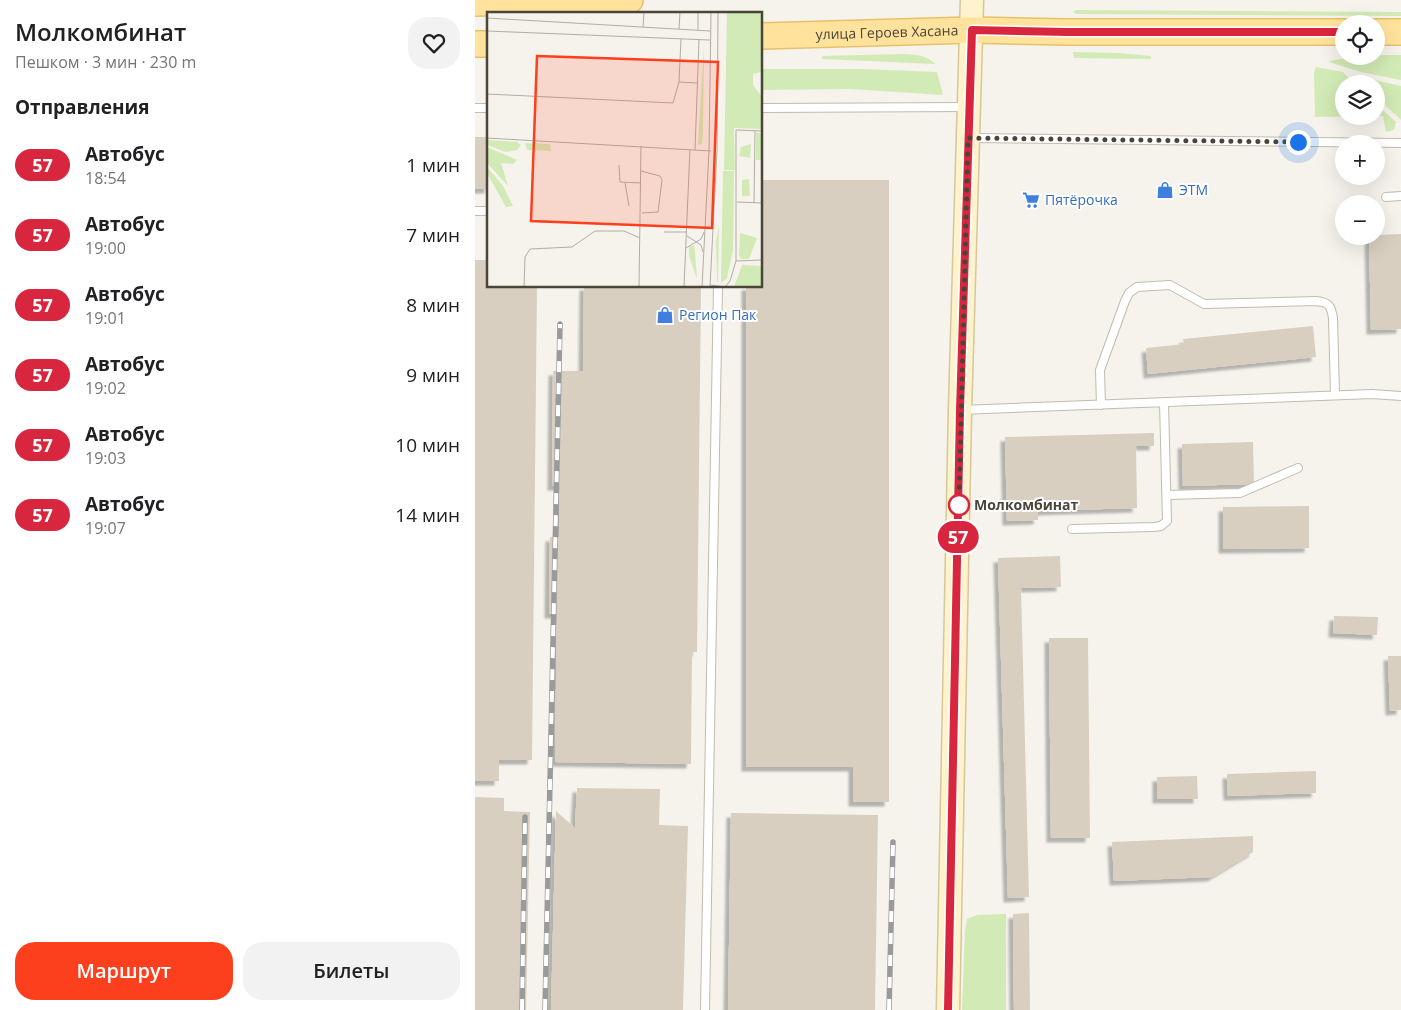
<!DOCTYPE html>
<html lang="ru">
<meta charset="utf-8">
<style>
body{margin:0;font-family:"Open Sans",sans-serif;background:#f2f2f2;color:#202124;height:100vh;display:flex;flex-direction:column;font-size:19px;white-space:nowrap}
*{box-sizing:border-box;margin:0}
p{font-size:16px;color:#757577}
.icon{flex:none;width:28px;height:28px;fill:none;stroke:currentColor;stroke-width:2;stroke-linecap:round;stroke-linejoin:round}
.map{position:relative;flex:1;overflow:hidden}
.drawer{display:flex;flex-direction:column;background:#fff;width:475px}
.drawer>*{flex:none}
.badge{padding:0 10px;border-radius:16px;font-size:18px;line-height:32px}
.buttons{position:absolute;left:860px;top:15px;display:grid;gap:10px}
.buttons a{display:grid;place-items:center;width:50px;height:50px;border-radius:50%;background:#fff;box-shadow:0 5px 20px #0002;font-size:25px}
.you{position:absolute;width:25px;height:25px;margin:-12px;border:4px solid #fff;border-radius:50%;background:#1a73e8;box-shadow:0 0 0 8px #1a73e833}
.map>.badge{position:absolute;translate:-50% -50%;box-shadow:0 0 0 2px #fff}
h2{padding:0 15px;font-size:19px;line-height:45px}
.round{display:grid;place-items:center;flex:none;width:52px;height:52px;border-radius:20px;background:#f2f2f2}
.summary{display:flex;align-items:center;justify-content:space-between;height:85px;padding:0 15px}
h1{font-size:24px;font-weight:600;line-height:38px}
.primary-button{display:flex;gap:10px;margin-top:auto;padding:10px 15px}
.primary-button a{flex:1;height:58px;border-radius:20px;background:#fc3f1d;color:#fff;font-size:20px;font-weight:600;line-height:58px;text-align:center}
.primary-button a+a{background:#f2f2f2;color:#202124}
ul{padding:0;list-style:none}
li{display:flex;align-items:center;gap:15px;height:70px;padding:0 15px}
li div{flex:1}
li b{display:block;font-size:19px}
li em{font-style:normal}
li .badge{min-width:55px;font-weight:700;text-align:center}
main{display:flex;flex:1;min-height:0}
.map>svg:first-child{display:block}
</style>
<main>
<section class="drawer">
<div class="summary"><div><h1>Молкомбинат</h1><p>Пешком · 3 мин · 230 m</p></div><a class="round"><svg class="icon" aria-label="heart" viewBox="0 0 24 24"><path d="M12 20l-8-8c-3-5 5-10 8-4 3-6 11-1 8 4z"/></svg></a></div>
<h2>Отправления</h2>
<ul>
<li><span class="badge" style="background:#d7263d;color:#fff">57</span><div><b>Автобус</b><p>18:54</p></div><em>1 мин</em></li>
<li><span class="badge" style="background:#d7263d;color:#fff">57</span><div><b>Автобус</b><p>19:00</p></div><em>7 мин</em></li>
<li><span class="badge" style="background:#d7263d;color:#fff">57</span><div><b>Автобус</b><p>19:01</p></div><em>8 мин</em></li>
<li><span class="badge" style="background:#d7263d;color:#fff">57</span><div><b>Автобус</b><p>19:02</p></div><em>9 мин</em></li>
<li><span class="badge" style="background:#d7263d;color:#fff">57</span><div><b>Автобус</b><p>19:03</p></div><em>10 мин</em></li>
<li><span class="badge" style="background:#d7263d;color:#fff">57</span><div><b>Автобус</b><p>19:07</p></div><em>14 мин</em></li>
</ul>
<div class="primary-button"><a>Маршрут</a><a>Билеты</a></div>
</section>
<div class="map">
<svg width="926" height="1010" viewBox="0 0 926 1010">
<defs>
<filter id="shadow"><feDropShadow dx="-4.5" dy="4.5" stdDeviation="1" flood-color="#0004"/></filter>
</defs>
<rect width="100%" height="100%" fill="#f6f3ec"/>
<path fill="#d2eab5" d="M 601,10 L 926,12 L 926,16 L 602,14 L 598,12 Z
M 598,52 L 643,53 L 676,56 L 676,59 L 599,58 Z
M 429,54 C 444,55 450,55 461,64 L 347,59 L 347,56 Z
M 910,55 L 926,55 L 926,80 L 886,72 L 854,62 L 855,61 L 871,58 Z
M 841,67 L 868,72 L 880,84 L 869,84 L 869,116 L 901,116 L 901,104 L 921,122 L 919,130 L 911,132 L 908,116 L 840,117 L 839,72 Z
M 286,69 L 387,69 L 462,72 L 468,95 L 375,89 L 286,90 Z
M 878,75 L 926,86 L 926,120 L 901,97 L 901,84 L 888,84 Z
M 531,914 L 531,1010 L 487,1010 L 490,930 L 492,919 L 502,915 Z"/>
<path fill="#d8cfc1" filter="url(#shadow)" d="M 0,137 L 14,137 L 14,189 L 0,189 Z
M 286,180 L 414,180 L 414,802 L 378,802 L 378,767 L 271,767 L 271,286 L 286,286 Z
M 926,234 L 926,329 L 896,330 L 894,236 L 901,236 L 901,235 Z
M 0,260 L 14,260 L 14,286 L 62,286 L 57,760 L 24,760 L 24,781 L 0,781 Z
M 109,286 L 226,286 L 222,652 L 217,652 L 216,764 L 80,762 L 82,614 L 74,614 L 75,537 L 84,537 L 85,486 L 77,486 L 78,371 L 108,371 Z
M 838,326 L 841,357 L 673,374 L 671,348 L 709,344 L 708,339 Z
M 679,433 L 679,446 L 661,446 L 662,508 L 563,511 L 563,520 L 532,521 L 530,437 Z
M 778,442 L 779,484 L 708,486 L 707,444 Z
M 834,506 L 834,548 L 748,549 L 748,507 Z
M 585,556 L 586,587 L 546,588 L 554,897 L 533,898 L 523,558 Z
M 859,616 L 903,617 L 902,635 L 858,633 Z
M 574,638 L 613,638 L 615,838 L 576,838 Z
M 913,656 L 926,656 L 926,710 L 915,711 Z
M 841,771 L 841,793 L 753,796 L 752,774 Z
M 722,776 L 723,799 L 682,799 L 682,777 Z
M 102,788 L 185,789 L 184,825 L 213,826 L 208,1010 L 76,1010 L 81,811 L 100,828 Z
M 0,797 L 29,798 L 29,811 L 55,812 L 51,1010 L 0,1010 Z
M 256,813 L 403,815 L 400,1010 L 253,1010 Z
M 778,836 L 778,852 L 737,877 L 639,881 L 637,842 Z
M 554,913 L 555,1010 L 539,1010 L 538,914 Z"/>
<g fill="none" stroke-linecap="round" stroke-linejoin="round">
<g stroke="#c2bbae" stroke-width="10">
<path id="service" d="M 0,108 L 14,108
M 286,108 L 492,107
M 495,138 L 926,143
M 911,197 L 926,196
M 0,211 L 14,211
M 626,405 L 625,370 L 650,301 L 654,293 L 662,287 L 695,285 L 729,304 L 841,301 C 854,302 856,306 858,318 L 860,395
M 486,410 L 897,394 L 926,396
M 692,495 L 765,493 L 823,468
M 597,529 L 679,527 L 686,526 L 692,521 L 689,402
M 230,1010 L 243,286"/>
</g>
<g stroke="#d6c79b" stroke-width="25">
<path id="secondary" d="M 473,1010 L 485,410 L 497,0"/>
</g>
<g stroke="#e6c16a" stroke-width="28">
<g id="primary">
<path d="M 0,3 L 155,0"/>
<path d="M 901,32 L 926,32"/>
<path id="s1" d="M 286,36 L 497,30 L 592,32 L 869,32"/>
<path d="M 0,44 L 14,44"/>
</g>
</g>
<use href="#service" stroke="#fff" stroke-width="8"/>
<use href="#secondary" stroke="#fff3cd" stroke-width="22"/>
<use href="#primary" stroke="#ffe39c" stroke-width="25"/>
<g stroke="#9a9a9a" stroke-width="5.5">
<path id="rail" d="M 47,1010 L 50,817
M 70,1010 L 85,324
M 414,1010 L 418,842"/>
</g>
<use href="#rail" stroke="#fff" stroke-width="4" stroke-dasharray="11" stroke-linecap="butt"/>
</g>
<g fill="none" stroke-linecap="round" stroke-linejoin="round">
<g stroke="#fff" stroke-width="11">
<path id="line" d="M 473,1010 L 485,410 L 497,30 L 592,32 L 869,32"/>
</g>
<use href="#line" stroke="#d7263d" stroke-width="8"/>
<path stroke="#4b4439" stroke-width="5" stroke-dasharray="0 9" d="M 484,505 L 493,138 L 823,142"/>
</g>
<defs>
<g id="shop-bare" transform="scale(1.35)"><path d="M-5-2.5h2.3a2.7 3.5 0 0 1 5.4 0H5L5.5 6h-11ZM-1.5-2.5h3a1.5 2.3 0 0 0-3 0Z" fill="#3f7fe0" stroke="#fff" stroke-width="2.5" paint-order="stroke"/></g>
<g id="supermarket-bare" transform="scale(1.35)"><path d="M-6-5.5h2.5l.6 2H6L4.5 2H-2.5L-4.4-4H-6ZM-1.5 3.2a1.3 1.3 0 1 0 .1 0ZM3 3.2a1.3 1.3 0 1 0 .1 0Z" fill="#3f7fe0" stroke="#fff" stroke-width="2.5" paint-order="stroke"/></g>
</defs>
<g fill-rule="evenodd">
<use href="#shop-bare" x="690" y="190"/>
<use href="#supermarket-bare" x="556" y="200"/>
<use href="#shop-bare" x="190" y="315"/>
</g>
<circle fill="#fff" stroke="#d7263d" stroke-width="2.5" cx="484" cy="505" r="10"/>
<g text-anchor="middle" stroke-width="4" stroke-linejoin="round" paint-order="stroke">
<g font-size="14" fill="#4b4439" stroke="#fff">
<text dy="5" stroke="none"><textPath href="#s1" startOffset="126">улица Героев Хасана</textPath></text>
</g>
<g font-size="14" fill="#366cbe" stroke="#fff" text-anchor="start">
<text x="704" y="195">ЭТМ</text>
<text x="570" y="205">Пятёрочка</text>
<text x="204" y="320">Регион Пак</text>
</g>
<g font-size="14" font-weight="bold" fill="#4b4439" stroke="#fff" text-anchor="start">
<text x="499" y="510">Молкомбинат</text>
</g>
</g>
<g transform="translate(12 12)">
<rect width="275" height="275" fill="#f6f3ec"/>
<path d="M 240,0 L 275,0 L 275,60 L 266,62 L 266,73 L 275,85 L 275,117 L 247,116 L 248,158 L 237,158 ZM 217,32 L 216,119 L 215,132 L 211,133 ZM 269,121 L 275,121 L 275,148 L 269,148 ZM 0,128 L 30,130 L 34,133 L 30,138 L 19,140 L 0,133 ZM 38,131 L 63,132 L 64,139 L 40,138 ZM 264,132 L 263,146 L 252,144 L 254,135 ZM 0,135 L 30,148 L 26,152 L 14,151 L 21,174 L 0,151 ZM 0,155 L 16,174 L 26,194 L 19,195 L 0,161 ZM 236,159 L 247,159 L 246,238 L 240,266 L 234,271 ZM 262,167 L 263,184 L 255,184 L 255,168 ZM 232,213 L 231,270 L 230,270 L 229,229 ZM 253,221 L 270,226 L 262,247 L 254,247 L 252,244 ZM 207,233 L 208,240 L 210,267 L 202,244 L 202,235 ZM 255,253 L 275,254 L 275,275 L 247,275 Z" fill="#d2eab5"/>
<path fill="none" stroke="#b2ada4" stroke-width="1" d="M 0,6 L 223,19M 156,15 L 157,0M 192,17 L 193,0M 211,18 L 211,0M 0,19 L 223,28M 192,70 L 210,71M 0,82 L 186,91 L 192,70 L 194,27M 0,126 L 224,139M 208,138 L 212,28M 132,153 L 133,170 L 154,171M 154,159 L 173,164 L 175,168 L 171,200 L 155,201M 138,171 L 142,194M 250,190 L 275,191M 267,191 L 268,119M 177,220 L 199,220M 200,224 L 214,233 L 216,240M 199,236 L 214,227 L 217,220M 249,249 L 249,118 L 275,119M 223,273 L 238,275M 37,275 L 38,245 L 43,237 L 85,235 L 108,219 L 137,219 L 153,226M 152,275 L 154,134M 197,275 L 203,137M 215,275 L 222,139 L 224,0M 223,275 L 230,139 L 231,0M 238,275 L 243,269 L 249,249 L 275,248"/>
<path fill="#fc3f1d" fill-opacity="0.15" stroke="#fc3f1d" stroke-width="2.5" d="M 50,44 L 231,50 L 225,216 L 44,209 Z"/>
<rect width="275" height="275" fill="none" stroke="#4b4439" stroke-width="2.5"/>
</g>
</svg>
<div class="buttons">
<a><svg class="icon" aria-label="locate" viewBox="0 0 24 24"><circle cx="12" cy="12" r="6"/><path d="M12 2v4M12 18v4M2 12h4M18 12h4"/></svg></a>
<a><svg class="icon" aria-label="layers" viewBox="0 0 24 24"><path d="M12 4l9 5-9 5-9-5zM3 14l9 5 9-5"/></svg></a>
<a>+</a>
<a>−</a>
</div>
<div class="you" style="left:823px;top:142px"></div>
<b class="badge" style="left:483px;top:537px;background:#d7263d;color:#fff">57</b>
</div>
</main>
